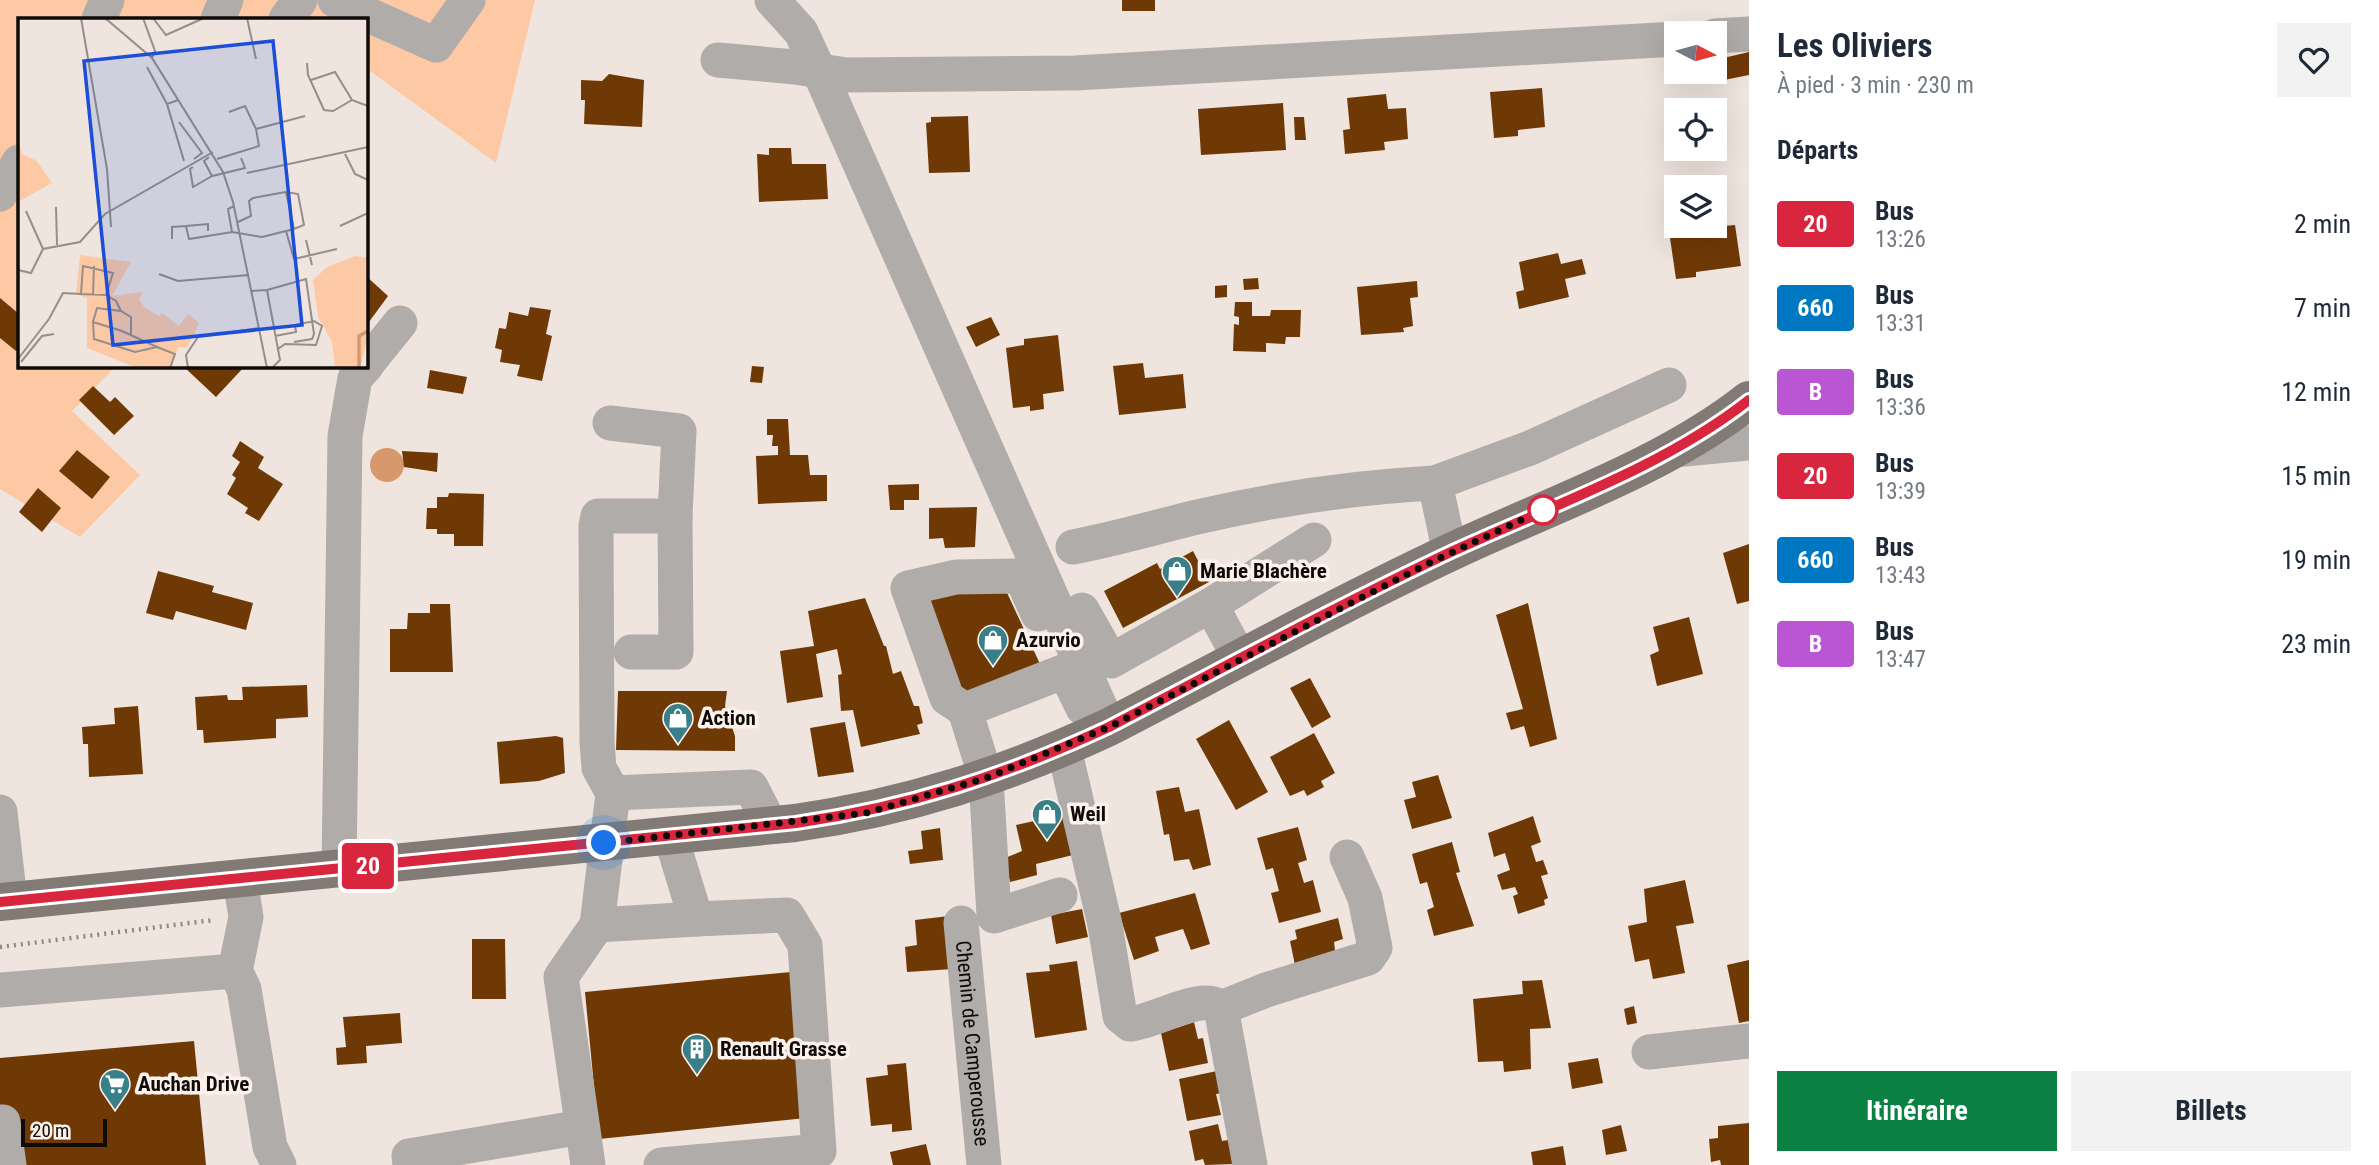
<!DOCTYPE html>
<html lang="fr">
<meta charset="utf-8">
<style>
body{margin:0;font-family:"Roboto Condensed",sans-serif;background:#f2f2f3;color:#1f2937;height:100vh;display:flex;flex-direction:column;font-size:26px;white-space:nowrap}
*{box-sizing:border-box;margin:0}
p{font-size:23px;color:#747a83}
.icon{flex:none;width:38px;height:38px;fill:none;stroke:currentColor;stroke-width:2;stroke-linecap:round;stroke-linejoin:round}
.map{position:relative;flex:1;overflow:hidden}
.sheet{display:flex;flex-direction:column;background:#fff;width:630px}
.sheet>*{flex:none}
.badge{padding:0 14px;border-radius:5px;font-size:24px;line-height:46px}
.needle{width:46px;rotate:96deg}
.buttons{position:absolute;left:1664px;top:21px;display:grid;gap:14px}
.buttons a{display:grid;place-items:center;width:63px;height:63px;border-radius:0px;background:#fff;box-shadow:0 7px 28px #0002;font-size:35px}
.scale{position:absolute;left:21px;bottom:18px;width:86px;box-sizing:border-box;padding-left:7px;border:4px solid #0e0b09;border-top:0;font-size:19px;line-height:24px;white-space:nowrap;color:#0e0b09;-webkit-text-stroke:5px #fdf2eb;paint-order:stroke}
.you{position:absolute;width:35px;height:35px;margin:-18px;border:5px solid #fff;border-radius:50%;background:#1a73e8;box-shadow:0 0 0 10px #1a73e833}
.map>.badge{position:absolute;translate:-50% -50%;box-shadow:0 0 0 4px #fff}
h2{padding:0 28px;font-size:26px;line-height:63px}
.round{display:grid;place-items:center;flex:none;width:74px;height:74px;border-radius:0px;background:#f2f2f3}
.overview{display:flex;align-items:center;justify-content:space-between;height:119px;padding:0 28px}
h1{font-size:33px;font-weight:700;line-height:52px}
.primary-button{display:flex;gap:14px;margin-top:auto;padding:14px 28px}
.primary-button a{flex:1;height:80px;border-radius:0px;background:#0b8043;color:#fff;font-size:28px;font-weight:700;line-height:80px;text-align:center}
.primary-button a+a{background:#f2f2f3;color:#1f2937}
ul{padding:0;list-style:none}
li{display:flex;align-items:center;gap:21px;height:84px;padding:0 28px}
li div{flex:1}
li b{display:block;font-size:26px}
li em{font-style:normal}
li .badge{min-width:77px;font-weight:700;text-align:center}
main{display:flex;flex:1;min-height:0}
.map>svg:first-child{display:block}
</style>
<main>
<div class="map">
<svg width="1749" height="1165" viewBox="0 0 1749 1165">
<rect width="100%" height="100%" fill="#efe5de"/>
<path fill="#fdc9a5" d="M 0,0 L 535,0 L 496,163 L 366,68 L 366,19 L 19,19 L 19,366 L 116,366 L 72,411 L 140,475 L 80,537 L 0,489 Z"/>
<path fill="#d7996c" d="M370 465a17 17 0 1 1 34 0a17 17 0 1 1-34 0Z"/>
<path fill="#6f3906" d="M 1122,0 L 1155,0 L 1155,11 L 1122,11 Z
M 1749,52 L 1749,75 L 1709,83 L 1706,72 L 1715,72 L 1715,60 Z
M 609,74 L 644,80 L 642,127 L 584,124 L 585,100 L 581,100 L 581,80 L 602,81 Z
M 1542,88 L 1545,127 L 1518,130 L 1518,136 L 1494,138 L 1490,92 Z
M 1386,94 L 1388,109 L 1406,108 L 1408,139 L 1384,142 L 1385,150 L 1345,154 L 1343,130 L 1350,129 L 1347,98 Z
M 1283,103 L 1286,150 L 1201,155 L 1198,109 Z
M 968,116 L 970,172 L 929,173 L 926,123 L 931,122 L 931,117 Z
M 1294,117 L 1304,117 L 1306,140 L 1295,140 Z
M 769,148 L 791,148 L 792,164 L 826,164 L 828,199 L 759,202 L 757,154 L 769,155 Z
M 1735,225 L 1741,266 L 1696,272 L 1696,277 L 1676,279 L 1669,231 Z
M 1558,253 L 1561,264 L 1582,259 L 1586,274 L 1565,279 L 1569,297 L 1519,309 L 1516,292 L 1524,290 L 1519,262 Z
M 366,276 L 388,296 L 366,326 Z
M 1258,278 L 1259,289 L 1244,290 L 1243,279 Z
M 1417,281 L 1418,297 L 1410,298 L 1413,326 L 1403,328 L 1404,332 L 1361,335 L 1357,287 Z
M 1227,285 L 1227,297 L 1215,298 L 1215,286 Z
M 0,298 L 19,314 L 19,347 L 16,351 L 0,338 Z
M 1235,302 L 1252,302 L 1252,316 L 1270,316 L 1271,310 L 1301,310 L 1300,337 L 1286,337 L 1285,344 L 1266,343 L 1266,352 L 1233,351 L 1234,324 L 1239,325 L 1239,317 L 1234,316 Z
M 530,307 L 551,310 L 546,334 L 552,336 L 542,381 L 517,376 L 520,365 L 500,362 L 502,350 L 495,348 L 499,328 L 506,329 L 509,312 L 528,316 Z
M 991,317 L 1000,335 L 976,347 L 966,327 Z
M 1058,335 L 1064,391 L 1043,394 L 1044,409 L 1030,411 L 1030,406 L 1013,408 L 1006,348 L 1024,345 L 1024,339 Z
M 1143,363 L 1145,378 L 1183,374 L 1186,408 L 1119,415 L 1113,366 Z
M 183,366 L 245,366 L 216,397 Z
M 752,366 L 764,367 L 762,383 L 750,382 Z
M 430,370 L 467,377 L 463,394 L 427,388 Z
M 93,386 L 110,402 L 115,397 L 134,416 L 114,435 L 79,400 Z
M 767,419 L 788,419 L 790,455 L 808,455 L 810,475 L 827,475 L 827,501 L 758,504 L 756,456 L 778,455 L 778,446 L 772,446 L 773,435 L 767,435 Z
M 240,441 L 264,457 L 258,468 L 283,484 L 259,521 L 245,513 L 248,508 L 227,494 L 236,478 L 232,475 L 240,462 L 232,456 Z
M 77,450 L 110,477 L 92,499 L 59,471 Z
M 402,451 L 438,453 L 437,472 L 404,467 Z
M 919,484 L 919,500 L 904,500 L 904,510 L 890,510 L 888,485 Z
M 38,488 L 61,508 L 42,532 L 19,512 Z
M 449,493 L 484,494 L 483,546 L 454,546 L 454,534 L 437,534 L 437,529 L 426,529 L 427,508 L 437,508 L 437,497 L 448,497 Z
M 977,507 L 975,547 L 945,548 L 943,538 L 929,539 L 929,508 Z
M 1749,544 L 1749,601 L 1737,604 L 1723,553 Z
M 1193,551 L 1209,582 L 1123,628 L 1104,591 L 1157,563 L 1160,569 Z
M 158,571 L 214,586 L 212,592 L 253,603 L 246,630 L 176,611 L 173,620 L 146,613 Z
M 1003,584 L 1040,664 L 959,699 L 917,601 Z
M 865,598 L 884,646 L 886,646 L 893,674 L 901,671 L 914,706 L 919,706 L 923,723 L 917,725 L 920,734 L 861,747 L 853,710 L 841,711 L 838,675 L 842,674 L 837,649 L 816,654 L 823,697 L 787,703 L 780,651 L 814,646 L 808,611 Z
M 1528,603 L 1557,739 L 1530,747 L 1524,726 L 1511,730 L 1506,713 L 1523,709 L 1496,615 Z
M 430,604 L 450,604 L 453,672 L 390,672 L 390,629 L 407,629 L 408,613 L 430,613 Z
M 1689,617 L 1703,674 L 1657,686 L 1650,655 L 1659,651 L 1653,627 Z
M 1310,678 L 1331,717 L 1312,728 L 1290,688 Z
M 307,685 L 308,717 L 276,719 L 276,738 L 204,743 L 203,730 L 197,730 L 195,697 L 227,695 L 228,700 L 243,700 L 242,687 Z
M 618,691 L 727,691 L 725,706 L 735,736 L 735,751 L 616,750 Z
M 138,706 L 143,774 L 89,777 L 88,744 L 83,744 L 82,727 L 115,724 L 114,708 Z
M 1229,720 L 1268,792 L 1236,810 L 1196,739 Z
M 845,722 L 854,772 L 818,777 L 810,728 Z
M 1314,733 L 1335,773 L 1321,781 L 1324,787 L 1307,796 L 1304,790 L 1290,796 L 1270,757 Z
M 556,736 L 563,738 L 565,773 L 539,781 L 500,784 L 497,742 Z
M 1438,775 L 1452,818 L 1412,829 L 1404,800 L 1416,797 L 1412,782 Z
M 1179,787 L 1185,812 L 1199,809 L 1211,865 L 1193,870 L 1189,859 L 1174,861 L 1169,834 L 1164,835 L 1156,791 Z
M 1070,813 L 1077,854 L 1036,864 L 1037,875 L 1010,882 L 1005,858 L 1022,851 L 1016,825 Z
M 1533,816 L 1541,842 L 1531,846 L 1536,862 L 1543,860 L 1548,874 L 1541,876 L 1548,898 L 1544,900 L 1545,905 L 1518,914 L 1513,896 L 1518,894 L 1515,887 L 1502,890 L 1497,875 L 1510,870 L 1505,853 L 1494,857 L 1488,833 Z
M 1298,827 L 1307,860 L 1298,863 L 1304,883 L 1313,880 L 1321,912 L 1279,923 L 1271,893 L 1279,891 L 1273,868 L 1266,870 L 1257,838 Z
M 940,828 L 943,860 L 910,864 L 908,851 L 923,849 L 921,831 Z
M 1452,842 L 1460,872 L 1456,873 L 1474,926 L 1434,936 L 1427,910 L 1434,907 L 1427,882 L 1420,884 L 1412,854 Z
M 1685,880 L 1694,923 L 1676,926 L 1685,973 L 1653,979 L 1649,959 L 1635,962 L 1628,926 L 1647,922 L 1644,889 Z
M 1195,893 L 1210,944 L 1191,950 L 1183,929 L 1155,937 L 1159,951 L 1134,960 L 1119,913 Z
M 1082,909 L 1088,937 L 1056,944 L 1051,915 Z
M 949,916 L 953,969 L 907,972 L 905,947 L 917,945 L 915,920 Z
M 1338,918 L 1343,939 L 1334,942 L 1336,959 L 1296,970 L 1290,941 L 1297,939 L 1295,930 Z
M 472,939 L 505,939 L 506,999 L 472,999 Z
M 1749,960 L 1749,1021 L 1739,1023 L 1727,965 Z
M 1077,961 L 1087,1030 L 1035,1038 L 1026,973 L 1050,971 L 1049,965 Z
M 791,972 L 806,1118 L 599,1139 L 585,992 Z
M 1542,980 L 1551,1028 L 1530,1029 L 1531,1069 L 1504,1072 L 1503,1061 L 1478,1062 L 1473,999 L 1523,994 L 1522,981 Z
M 1634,1006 L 1637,1023 L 1627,1025 L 1624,1009 Z
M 400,1013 L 402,1043 L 366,1046 L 367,1063 L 337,1065 L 336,1048 L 346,1047 L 343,1017 Z
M 1194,1022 L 1198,1039 L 1203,1038 L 1208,1063 L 1169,1071 L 1161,1033 Z
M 194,1041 L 206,1165 L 0,1165 L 0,1058 Z
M 1598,1058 L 1603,1083 L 1572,1089 L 1568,1063 Z
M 906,1063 L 912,1130 L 892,1132 L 892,1124 L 871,1126 L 866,1078 L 888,1075 L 887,1065 Z
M 1217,1071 L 1222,1093 L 1216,1094 L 1221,1115 L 1187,1121 L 1179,1079 Z
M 1749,1123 L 1749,1165 L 1721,1165 L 1720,1160 L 1711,1162 L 1709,1139 L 1718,1138 L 1718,1126 Z
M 1218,1124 L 1222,1141 L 1228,1140 L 1235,1164 L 1205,1165 L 1203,1159 L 1195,1161 L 1189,1131 Z
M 1621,1125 L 1627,1151 L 1606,1155 L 1602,1130 Z
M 926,1144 L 931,1165 L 893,1165 L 890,1152 Z
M 1563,1146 L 1566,1165 L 1533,1165 L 1531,1152 Z"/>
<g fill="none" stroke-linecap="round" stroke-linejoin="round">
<path stroke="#8e8782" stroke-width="4.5" stroke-dasharray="2 5" stroke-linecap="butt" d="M 0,947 L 214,920"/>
<g stroke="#b0aca9" stroke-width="35">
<path d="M 335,0 L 436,45 L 468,0"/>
<path d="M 772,0 L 801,32 L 819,71 L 1109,727"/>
<path d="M 99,19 L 107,0"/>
<path d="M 218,19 L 226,0"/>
<path d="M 286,19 L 300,0"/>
<path d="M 1715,36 L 1749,34"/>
<path d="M 718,60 L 795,67 L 846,75 L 1075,73 L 1676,39"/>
<path d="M 0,194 L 19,162"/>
<path d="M 366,365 L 400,323"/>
<path d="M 1674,450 L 1749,443"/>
<path d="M 1435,483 L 1530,448 L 1669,385"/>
<path d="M 1073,547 C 1115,539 1156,527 1197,517 C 1275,499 1356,487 1435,483 L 1450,553"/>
<path d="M 1211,605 L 1240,659"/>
<path d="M 1082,610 L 1111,661 L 1211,605 L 1314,540"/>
<path d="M 631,652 L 676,652 L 675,516"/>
<path d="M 965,710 L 947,698 L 908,588 L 956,577 L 1021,576 L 1038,614"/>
<path d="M 1064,748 L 1105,925 L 1120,1016 L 1130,1024 C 1155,1022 1203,991 1221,1008 L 1250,1165"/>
<path d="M 613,793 L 751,787 L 771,826"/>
<path d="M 0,812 L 10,901"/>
<path d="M 339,869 L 345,436 L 355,378 L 366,366"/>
<path d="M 1060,895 L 994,916 L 986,778 L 965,710 L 1065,671 L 1083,708"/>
<path id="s1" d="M 961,923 L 984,1165"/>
<path d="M 597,925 L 696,919"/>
<path d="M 235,971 L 244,989 L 270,1147 L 279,1165"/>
<path d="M 0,990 L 235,971 L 246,917 L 240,879"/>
<path d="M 1221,1008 L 1266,990 L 1368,958 L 1375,948 L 1365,898 L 1347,857"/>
<path d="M 1649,1052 L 1749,1041"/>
<path d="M 0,1122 L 3,1122 L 9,1165"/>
<path d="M 410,1165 L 409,1156 L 582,1127"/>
<path d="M 588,1165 L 561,977 L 597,925 L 613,793 L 599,768 L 597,742 L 596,526 L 598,516 L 675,516 L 679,431 L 610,423"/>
<path d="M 661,1165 L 819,1151 L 805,945 L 787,915 L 696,919 L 671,837"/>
</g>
<path stroke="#827a75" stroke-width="38" d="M 0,902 L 795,823 C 908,807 1006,775 1109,727 C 1223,668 1336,606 1453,551 C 1551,505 1664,467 1749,400"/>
</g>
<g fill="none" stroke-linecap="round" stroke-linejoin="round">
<g stroke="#fff" stroke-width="16">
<path id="line" d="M 0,902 L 796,823 C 908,807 1006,775 1109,727 C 1223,668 1336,606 1453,551 C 1551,506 1664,467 1749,400"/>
</g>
<use href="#line" stroke="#d7263d" stroke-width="10"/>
<path stroke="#0e0b09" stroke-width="7" stroke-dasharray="0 12.6" d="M 604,843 L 866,813 L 986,778 L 1109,727 L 1427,564 L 1543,510"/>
</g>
<defs>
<g id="shop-pin" transform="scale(1.575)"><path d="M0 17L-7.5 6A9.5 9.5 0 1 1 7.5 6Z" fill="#387f88" stroke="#fdf2eb"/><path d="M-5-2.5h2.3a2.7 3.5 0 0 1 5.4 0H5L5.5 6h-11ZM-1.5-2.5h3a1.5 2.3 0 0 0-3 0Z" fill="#fff"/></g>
<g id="building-pin" transform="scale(1.575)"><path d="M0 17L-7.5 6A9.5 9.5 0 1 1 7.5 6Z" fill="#387f88" stroke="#fdf2eb"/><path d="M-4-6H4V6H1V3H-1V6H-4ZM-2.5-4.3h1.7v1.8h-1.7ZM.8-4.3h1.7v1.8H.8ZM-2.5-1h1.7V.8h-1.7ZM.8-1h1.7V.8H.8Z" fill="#fff"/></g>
<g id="supermarket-pin" transform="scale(1.575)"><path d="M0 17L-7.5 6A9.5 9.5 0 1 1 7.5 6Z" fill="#387f88" stroke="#fdf2eb"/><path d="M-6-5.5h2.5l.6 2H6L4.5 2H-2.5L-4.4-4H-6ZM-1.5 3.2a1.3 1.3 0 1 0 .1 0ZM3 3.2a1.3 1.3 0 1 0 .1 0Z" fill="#fff"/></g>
</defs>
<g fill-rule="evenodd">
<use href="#shop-pin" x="1177" y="571"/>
<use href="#shop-pin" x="993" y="640"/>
<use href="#shop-pin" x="678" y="718"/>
<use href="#shop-pin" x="1047" y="814"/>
<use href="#building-pin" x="697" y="1049"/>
<use href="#supermarket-pin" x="115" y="1084"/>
</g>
<circle fill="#fff" stroke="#d7263d" stroke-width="3.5" cx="1543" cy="510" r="14"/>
<g text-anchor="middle" stroke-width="7" stroke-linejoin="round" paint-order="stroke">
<g font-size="21" font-weight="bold" fill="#0e0b09" stroke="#fdf2eb" text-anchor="start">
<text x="1200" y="578">Marie Blachère</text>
<text x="1016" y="647">Azurvio</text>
<text x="701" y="725">Action</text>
<text x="1070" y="821">Weil</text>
<text x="720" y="1056">Renault Grasse</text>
<text x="138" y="1091">Auchan Drive</text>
</g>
<g font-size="21" fill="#0e0b09" stroke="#fdf2eb">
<text dy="7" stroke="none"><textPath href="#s1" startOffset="121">Chemin de Camperousse</textPath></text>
</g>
</g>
<g transform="translate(18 18)">
<rect width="350" height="350" fill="#efe5de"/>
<path d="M 1,125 L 4,136 L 19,143 L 34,165 L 0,184 ZM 62,237 L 113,244 L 94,278 L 125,274 L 121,281 L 127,290 L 141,298 L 144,295 L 161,308 L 170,296 L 181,305 L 169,330 L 160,329 L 153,350 L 119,350 L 69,330 L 69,280 L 58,276 ZM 337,238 L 350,240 L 350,317 L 342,350 L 317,350 L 314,324 L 300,299 L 295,262 L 309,249 Z" fill="#fdc9a5"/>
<path fill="none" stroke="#d7996c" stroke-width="3.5" d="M 341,350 L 341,318 L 350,313"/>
<path fill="none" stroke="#958e89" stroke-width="2" d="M 63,0 L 89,151 L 93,209M 87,0 L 134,40 L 205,154 L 215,184 L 249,350M 125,0 L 137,33 L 134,40M 135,0 L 148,17 L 186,0M 229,0 L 238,41M 289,45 L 290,57 L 306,92 L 315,93 L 334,82 L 350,88M 129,49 L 149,86M 293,62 L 317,54 L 334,82M 160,82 L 149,86 L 166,143M 211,94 L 227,88 L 238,111M 161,104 L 184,135 L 176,141M 327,136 L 337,156 L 350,162M 191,139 L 186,143 L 194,158 L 227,150 L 223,140M 199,141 L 241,128 L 238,111 L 287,98M 175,149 L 172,151 L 175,169 L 194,158M 229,155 L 350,129M 268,174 L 280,176 L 286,207 L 276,211M 38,189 L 39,227M 8,193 L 25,231M 168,208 L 190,206 L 190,213M 322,208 L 350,195M 268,213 L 276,241 L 319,231M 214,214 L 210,191 L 216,188M 154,221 L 154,209 L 168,208 L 171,221 L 214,214 L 244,219 L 276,211 L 268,174 L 235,180 L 231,183 L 233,198 L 220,204M 288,222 L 294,247M 65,248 L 95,255 L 88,277 L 63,276 ZM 0,252 L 13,255 L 25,231 L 62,224 L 87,196 L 195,134M 141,256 L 160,263 L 231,257M 249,272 L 288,261 L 296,316 L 294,321 L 276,324M 234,273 L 249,272 L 262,342 L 254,350M 75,277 L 76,248M 88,277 L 98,283 L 103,293M 75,304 L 104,313 L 139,329 L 117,334 L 76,321 ZM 75,304 L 79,290 L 103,293 L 113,299 L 113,317M 257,318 L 278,314 L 277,307 L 296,303 L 304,308 L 298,327 L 267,326 L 260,331M 139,329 L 157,336 L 152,350M 0,341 L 31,301 L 45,275 L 63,276M 3,344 L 24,318 L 36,316M 170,350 L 168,337 L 180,319 L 241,310"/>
<path fill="#1d4ed8" fill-opacity="0.15" stroke="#1d4ed8" stroke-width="3.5" d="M 255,23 L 284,307 L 95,327 L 66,43 Z"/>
<rect width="350" height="350" fill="none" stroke="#0e0b09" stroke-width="3.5"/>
</g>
</svg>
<div class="buttons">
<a><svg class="needle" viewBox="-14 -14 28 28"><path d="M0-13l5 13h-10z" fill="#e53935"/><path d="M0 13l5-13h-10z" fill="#747a83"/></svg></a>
<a><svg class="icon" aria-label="locate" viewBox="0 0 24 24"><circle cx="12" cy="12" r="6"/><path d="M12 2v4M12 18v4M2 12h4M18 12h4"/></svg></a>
<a><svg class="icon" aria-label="layers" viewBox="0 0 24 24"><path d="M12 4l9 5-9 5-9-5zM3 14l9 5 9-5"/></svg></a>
</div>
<div class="scale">20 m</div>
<div class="you" style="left:604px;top:843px"></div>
<b class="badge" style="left:368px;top:866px;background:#d7263d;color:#fff">20</b>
</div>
<section class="sheet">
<div class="overview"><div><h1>Les Oliviers</h1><p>À pied · 3 min · 230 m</p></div><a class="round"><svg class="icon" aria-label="heart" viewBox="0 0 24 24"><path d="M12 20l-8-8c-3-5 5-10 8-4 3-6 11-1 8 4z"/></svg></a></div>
<h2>Départs</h2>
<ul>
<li><span class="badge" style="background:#d7263d;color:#fff">20</span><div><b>Bus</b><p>13:26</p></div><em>2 min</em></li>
<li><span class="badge" style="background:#0077c1;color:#fff">660</span><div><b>Bus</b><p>13:31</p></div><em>7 min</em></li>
<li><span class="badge" style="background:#ba55d3;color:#fff">B</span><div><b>Bus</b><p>13:36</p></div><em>12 min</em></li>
<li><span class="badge" style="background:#d7263d;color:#fff">20</span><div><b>Bus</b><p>13:39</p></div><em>15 min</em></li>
<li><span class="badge" style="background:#0077c1;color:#fff">660</span><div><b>Bus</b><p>13:43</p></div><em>19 min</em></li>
<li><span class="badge" style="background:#ba55d3;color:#fff">B</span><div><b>Bus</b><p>13:47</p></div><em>23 min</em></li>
</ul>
<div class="primary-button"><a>Itinéraire</a><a>Billets</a></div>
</section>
</main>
